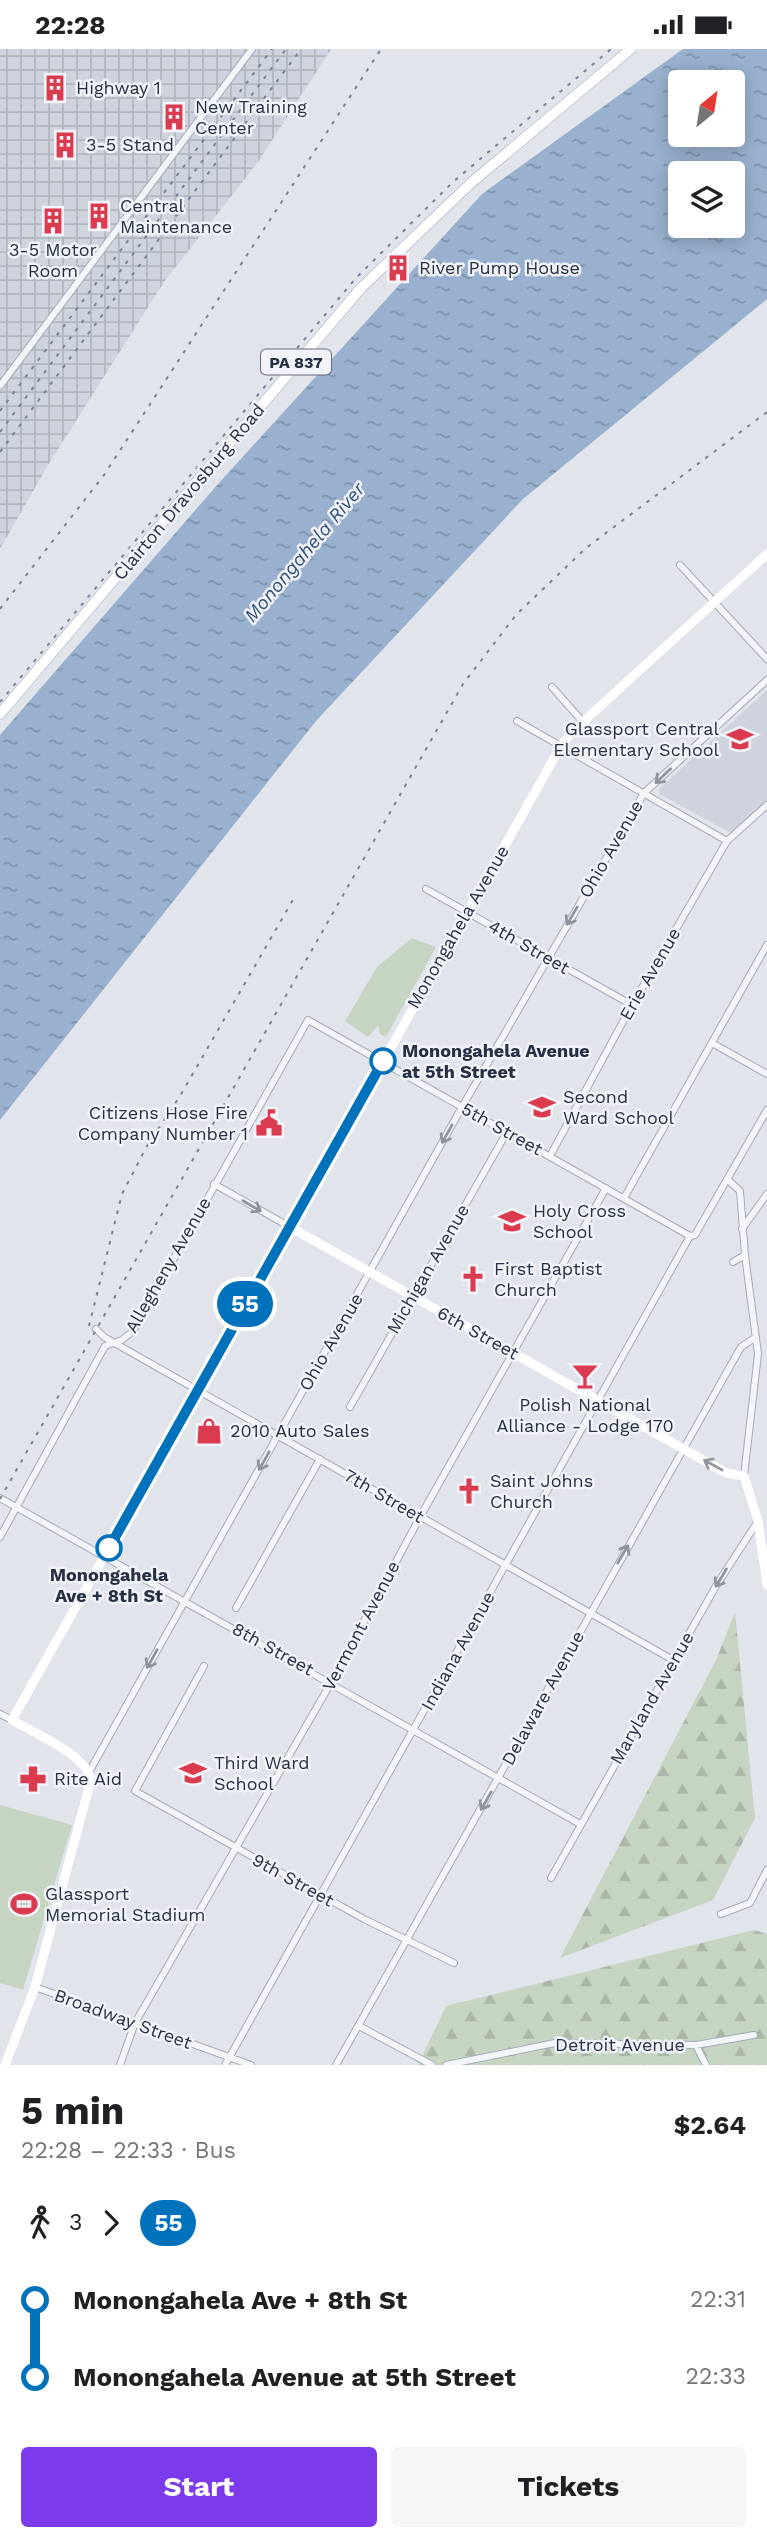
<!DOCTYPE html>
<meta charset="utf-8">
<style>
body{margin:0;font-family:"Work Sans",sans-serif;background:#f6f6f6;color:#202124;height:100vh;display:flex;flex-direction:column;font-size:26px;white-space:nowrap}
*{box-sizing:border-box;margin:0}
p{font-size:23px;color:#757577}
.icon{flex:none;width:38px;height:38px;fill:none;stroke:currentColor;stroke-width:2;stroke-linecap:round;stroke-linejoin:round}
.map{position:relative;height:2016px;overflow:hidden}
.side{display:flex;flex-direction:column;background:#fff;flex:1}
.side>*{flex:none}
.badge{padding:0 14px;border-radius:23px;font-size:24px;line-height:46px}
.needle{width:46px;rotate:30deg}
.fabs{position:absolute;left:668px;top:21px;display:grid;gap:14px}
.fabs a{display:grid;place-items:center;width:77px;height:77px;border-radius:7px;background:#fff;box-shadow:0 4px 18px #0003;font-size:35px}
.map>.badge{position:absolute;translate:-50% -50%;box-shadow:0 0 0 4px #fff}
.legs{display:flex;align-items:center;gap:10px;height:77px;padding:0 21px;font-size:23px}
.legs p{margin-inline-start:auto}
.summary{display:flex;align-items:center;justify-content:space-between;height:119px;padding:0 21px}
h1{font-size:38px;font-weight:700;line-height:52px}
.primary-button{display:flex;gap:14px;margin-top:auto;padding:14px 21px}
.primary-button a{flex:1;height:80px;border-radius:7px;background:#7c3aed;color:#fff;font-size:28px;font-weight:700;line-height:80px;text-align:center}
.primary-button a+a{background:#f6f6f6;color:#202124}
ul{padding:0 21px;list-style:none}
li{display:flex;align-items:center;gap:24px;height:77px;font-size:26px}
li i{display:grid;place-items:center;width:10px;height:100%;margin:0 9px;background:currentColor}
li i::after{content:'';width:18px;height:18px;margin:-9px;border:5px solid;border-radius:50%;background:#fff}
li p{margin-inline-start:auto}
li:first-child i{background:linear-gradient(#0000 50%,currentColor 0)}
li:last-child i{background:linear-gradient(currentColor 50%,#0000 0)}
.status{display:flex;justify-content:space-between;align-items:center;height:49px;padding:0 35px;background:#fff;direction:ltr}
.status svg{height:19px;fill:currentColor}
.map>svg:first-child{display:block}
</style>
<div class="status"><b>22:28</b><svg viewBox="0 0 49 12"><path d="M0 12V9h3v3zM5 12V6h3v6zM10 12V3h3v9zM15 12V0h3v12zM26 1h20v11H26zM47 4h2v5h-2z"/></svg></div>
<div class="map">
<svg width="767" height="2016" viewBox="0 0 767 2016">
<defs>
<pattern id="industrial-grid" width="8" height="8" patternUnits="userSpaceOnUse" patternTransform="scale(1.75)"><rect width="8" height="8" fill="#ced3dd"/><path d="M0 4h8M4 0v8" fill="none" stroke="#b1b6bf"/></pattern>
<pattern id="forest-firs" width="22" height="20" patternUnits="userSpaceOnUse" patternTransform="scale(1.75)"><rect width="22" height="20" fill="#c6d5c1"/><path d="M5 1l3.5 6h-7zM16 11l3.5 6h-7z" fill="#aab7a7"/></pattern>
<pattern id="water-ripples" width="26" height="14" patternUnits="userSpaceOnUse" patternTransform="scale(1.75)"><rect width="26" height="14" fill="#99b1ce"/><path d="M2 4q2-2 4 0t4 0M15 11q2-2 4 0t4 0" fill="none" stroke="#7d91a9"/></pattern>
</defs>
<rect width="100%" height="100%" fill="#e1e4eb"/>
<path fill="#ced3dd" d="M 767,641 L 767,752 L 731,784 L 659,745 L 660,739 Z"/>
<path fill="url(#industrial-grid)" d="M 0,0 L 331,0 L 258,113 L 164,233 L 48,416 L 0,500 Z"/>
<path fill="url(#forest-firs)" d="M 735,1563 L 755,1769 L 713,1851 L 560,1909 L 716,1611 Z
M 754,1881 L 767,1885 L 767,2016 L 418,2016 L 446,1957 Z"/>
<path fill="#c6d5c1" d="M 412,889 L 436,898 L 386,988 L 380,985 L 378,977 L 368,988 L 345,972 L 377,918 Z
M 0,1756 L 72,1776 L 23,1941 L 0,1934 Z"/>
<path fill="url(#water-ripples)" fill-rule="evenodd" d="M 683,0 L 767,0 L 767,250 L 523,450 L 316,672 L 0,1071 L 0,686 L 218,435 L 482,145 ZM 681,33 L 733,33 L 733,86 L 681,86 ZM 681,124 L 733,124 L 733,177 L 681,177 Z"/>
<g fill="none" stroke-linecap="round" stroke-linejoin="round">
<g stroke="#a5abb6" stroke-width="8">
<path id="street" d="M 0,337 L 252,0
M 680,516 L 767,610
M 552,638 L 583,673
M 517,672 L 727,792
M 426,840 L 632,956
M 712,994 L 767,1025
M 550,1107 L 632,956 L 727,792 L 767,756
M 727,1130 L 740,1142 L 745,1206 L 758,1305 L 744,1427
M 214,1135 L 290,1178
M 624,1149 L 767,896
M 742,1180 L 767,1145
M 733,1213 L 745,1206
M 96,1280 L 104,1288 L 673,1611
M 350,1358 L 507,1083
M 0,1449 L 580,1775
M 0,1488 L 105,1297 L 122,1291 L 133,1282 L 308,971 L 690,1187 L 695,1186 L 767,1061
M 236,1559 L 320,1410
M 204,1617 L 135,1742 L 364,1870 L 454,1914
M 0,1665 L 12,1671
M 89,1723 L 462,1058 L 644,744 L 767,631
M 551,1829 L 716,1537 L 758,1472
M 721,1865 L 750,1854 L 767,1821
M 35,1938 L 251,2016
M 359,1977 L 432,2016
M 696,1996 L 706,2016
M 120,2016 L 135,1974 L 332,1632 L 420,1468 L 606,1139
M 225,2016 L 690,1187
M 336,2016 L 741,1298 L 756,1288
M 446,2016 L 555,1994 L 696,1996 L 754,1986"/>
</g>
<g stroke="#9fa8b8" stroke-width="11">
<path id="primary" d="M 0,665 L 361,239 L 472,133 L 631,0"/>
</g>
<use href="#street" stroke="#f4f5f9" stroke-width="6"/>
<path stroke="#fff" stroke-width="9" d="M 290,1178 L 726,1424 L 744,1427 L 758,1472 L 767,1536
M 5,2016 L 35,1938 L 91,1731 C 87,1706 34,1684 12,1671 L 561,697 L 573,682 L 767,505"/>
<use href="#primary" stroke="#fff" stroke-width="10"/>
<path stroke="#798396" stroke-width="2" stroke-dasharray="3.5 7" stroke-linecap="butt" d="M 0,362 L 272,0
M 0,383 L 286,0
M 0,403 L 301,0
M 0,560 L 104,426 L 381,0
M 0,653 L 356,229 L 453,133 L 611,0
M 89,1277 L 122,1145 L 147,1097 L 180,1047 L 294,849
M 0,1450 L 463,635 L 516,566 L 586,499 L 767,363"/>
</g>
<defs><path id="oneway-shaft" d="M-6 0H5M1.5-3L5.5 0L1.5 3" fill="none" stroke-width="1.6" stroke-linecap="round" stroke-linejoin="round" transform="scale(1.75)"/></defs>
<g stroke="#8e939e">
<use href="#oneway-shaft" transform="translate(663 727) rotate(137)"/>
<use href="#oneway-shaft" transform="translate(572 867) rotate(120)"/>
<use href="#oneway-shaft" transform="translate(447 1085) rotate(119)"/>
<use href="#oneway-shaft" transform="translate(252 1157) rotate(30)"/>
<use href="#oneway-shaft" transform="translate(264 1412) rotate(119)"/>
<use href="#oneway-shaft" transform="translate(623 1505) rotate(-60)"/>
<use href="#oneway-shaft" transform="translate(721 1529) rotate(121)"/>
<use href="#oneway-shaft" transform="translate(152 1610) rotate(119)"/>
<use href="#oneway-shaft" transform="translate(486 1752) rotate(120)"/>
</g>
<use stroke="#9398a2" href="#oneway-shaft" transform="translate(713 1416) rotate(-151)"/>
<g fill="none" stroke-linecap="round" stroke-linejoin="round">
<g stroke="#fff" stroke-width="16">
<path id="line-1" d="M 109,1499 L 383,1012"/>
</g>
<use href="#line-1" stroke="#0072bc" stroke-width="10"/>
</g>
<defs>
<g id="building-bare" transform="scale(2.1)"><path d="M-4-6H4V6H1V3H-1V6H-4ZM-2.5-4.3h1.7v1.8h-1.7ZM.8-4.3h1.7v1.8H.8ZM-2.5-1h1.7V.8h-1.7ZM.8-1h1.7V.8H.8Z" fill="#da3b4f" stroke="#f1f3f8" stroke-width="2.5" paint-order="stroke"/></g>
<g id="school-bare" transform="scale(2.1)"><path d="M0-5L7-2L0 1L-7-2ZM-4 1L0 2.5L4 1V4Q0 6-4 4Z" fill="#da3b4f" stroke="#f1f3f8" stroke-width="2.5" paint-order="stroke"/></g>
<g id="civic-bare" transform="scale(2.1)"><path d="M-.6-6.5H3V-4.5H.6V-3L4-1V1h2V6H-6V1h2V-1L-.6-3ZM-1.2 2.5V6h2.4V2.5Z" fill="#da3b4f" stroke="#f1f3f8" stroke-width="2.5" paint-order="stroke"/></g>
<g id="church-bare" transform="scale(2.1)"><path d="M-1.2-6h2.4v3.5h3.3v2.4h-3.3V6h-2.4V-.1h-3.3v-2.4h3.3Z" fill="#da3b4f" stroke="#f1f3f8" stroke-width="2.5" paint-order="stroke"/></g>
<g id="bar-bare" transform="scale(2.1)"><path d="M-6-5H6L.8 .8V4.5H3.5V6h-7V4.5H-.8V.8Z" fill="#da3b4f" stroke="#f1f3f8" stroke-width="2.5" paint-order="stroke"/></g>
<g id="shop-bare" transform="scale(2.1)"><path d="M-5-2.5h2.3a2.7 3.5 0 0 1 5.4 0H5L5.5 6h-11ZM-1.5-2.5h3a1.5 2.3 0 0 0-3 0Z" fill="#da3b4f" stroke="#f1f3f8" stroke-width="2.5" paint-order="stroke"/></g>
<g id="pharmacy-bare" transform="scale(2.1)"><path d="M-2-6h4v4h4v4h-4v4h-4v-4h-4v-4h4Z" fill="#da3b4f" stroke="#f1f3f8" stroke-width="2.5" paint-order="stroke"/></g>
<g id="stadium-bare" transform="scale(2.1)"><path d="M0-5a6.5 5 0 1 0 0 10a6.5 5 0 1 0 0-10ZM-3.5-1.8h7v3.6h-7Z" fill="#da3b4f" stroke="#f1f3f8" stroke-width="2.5" paint-order="stroke"/></g>
</defs>
<g fill-rule="evenodd">
<use href="#building-bare" x="55" y="39"/>
<use href="#building-bare" x="174" y="68"/>
<use href="#building-bare" x="65" y="96"/>
<use href="#building-bare" x="99" y="167"/>
<use href="#building-bare" x="53" y="172"/>
<use href="#building-bare" x="398" y="219"/>
<use href="#school-bare" x="740" y="690"/>
<use href="#school-bare" x="542" y="1058"/>
<use href="#civic-bare" x="269" y="1074"/>
<use href="#school-bare" x="512" y="1172"/>
<use href="#church-bare" x="473" y="1230"/>
<use href="#bar-bare" x="585" y="1327"/>
<use href="#shop-bare" x="209" y="1382"/>
<use href="#church-bare" x="469" y="1442"/>
<use href="#school-bare" x="193" y="1724"/>
<use href="#pharmacy-bare" x="33" y="1730"/>
<use href="#stadium-bare" x="24" y="1855"/>
</g>
<g fill="#fff" stroke="#0072bc" stroke-width="3.5">
<circle cx="383" cy="1012" r="12"/>
<circle cx="109" cy="1499" r="12"/>
</g>
<g text-anchor="middle" stroke-width="5" stroke-linejoin="round" paint-order="stroke">
<rect fill="#f1f3f8" stroke="#646b7a" stroke-width="2" x="261" y="300.5" width="70" height="25" rx="5"/>
<g font-size="16" font-weight="bold" fill="#273144">
<text x="296" y="319">PA 837</text>
</g>
<g font-size="18" fill="#273144" stroke="#f1f3f8" text-anchor="start">
<text x="76" y="45">Highway 1</text>
<text x="195" y="64">New Training<tspan x="195" dy="21">Center</tspan></text>
<text x="86" y="102">3-5 Stand</text>
<text x="120" y="163">Central<tspan x="120" dy="21">Maintenance</tspan></text>
<text x="53" y="207" text-anchor="middle">3-5 Motor<tspan x="53" dy="21">Room</tspan></text>
<text x="419" y="225">River Pump House</text>
<text x="719" y="686" text-anchor="end">Glassport Central<tspan x="719" dy="21">Elementary School</tspan></text>
<text x="563" y="1054">Second<tspan x="563" dy="21">Ward School</tspan></text>
<text x="248" y="1070" text-anchor="end">Citizens Hose Fire<tspan x="248" dy="21">Company Number 1</tspan></text>
<text x="533" y="1168">Holy Cross<tspan x="533" dy="21">School</tspan></text>
<text x="494" y="1226">First Baptist<tspan x="494" dy="21">Church</tspan></text>
<text x="585" y="1362" text-anchor="middle">Polish National<tspan x="585" dy="21">Alliance - Lodge 170</tspan></text>
<text x="230" y="1388">2010 Auto Sales</text>
<text x="490" y="1438">Saint Johns<tspan x="490" dy="21">Church</tspan></text>
<text x="214" y="1720">Third Ward<tspan x="214" dy="21">School</tspan></text>
<text x="54" y="1736">Rite Aid</text>
<text x="45" y="1851">Glassport<tspan x="45" dy="21">Memorial Stadium</tspan></text>
</g>
<g font-size="18" fill="#273144" stroke="#f1f3f8">
<text transform="translate(189 443) rotate(-50)" y="6">Clairton Dravosburg Road</text>
<text transform="translate(611 800) rotate(-60)" y="6">Ohio Avenue</text>
<text transform="translate(458 878) rotate(-60)" y="6">Monongahela Avenue</text>
<text transform="translate(529 898) rotate(30)" y="6">4th Street</text>
<text transform="translate(650 925) rotate(-60)" y="6">Erie Avenue</text>
<text transform="translate(502 1080) rotate(29)" y="6">5th Street</text>
<text transform="translate(168 1216) rotate(-60)" y="6">Allegheny Avenue</text>
<text transform="translate(428 1220) rotate(-60)" y="6">Michigan Avenue</text>
<text transform="translate(478 1284) rotate(29)" y="6">6th Street</text>
<text transform="translate(331 1293) rotate(-60)" y="6">Ohio Avenue</text>
<text transform="translate(384 1447) rotate(30)" y="6">7th Street</text>
<text transform="translate(361 1577) rotate(-62)" y="6">Vermont Avenue</text>
<text transform="translate(273 1600) rotate(29)" y="6">8th Street</text>
<text transform="translate(458 1602) rotate(-61)" y="6">Indiana Avenue</text>
<text transform="translate(543 1649) rotate(-61)" y="6">Delaware Avenue</text>
<text transform="translate(652 1649) rotate(-60)" y="6">Maryland Avenue</text>
<text transform="translate(293 1831) rotate(29)" y="6">9th Street</text>
<text transform="translate(123 1970) rotate(20)" y="6">Broadway Street</text>
<text x="620" y="2002">Detroit Avenue</text>
</g>
<g font-size="18" font-weight="bold" fill="#273144" stroke="#f1f3f8" text-anchor="start">
<text x="402" y="1008">Monongahela Avenue<tspan x="402" dy="21">at 5th Street</tspan></text>
<text x="109" y="1532" text-anchor="middle">Monongahela<tspan x="109" dy="21">Ave + 8th St</tspan></text>
</g>
<g font-size="19" font-style="italic" fill="#2e4f7c" stroke="#f1f3f8">
<text transform="translate(304 503) rotate(-50)" y="7">Monongahela River</text>
</g>
</g>
</svg>
<div class="fabs">
<a><svg class="needle" viewBox="-14 -14 28 28"><path d="M0-13l5 13h-10z" fill="#e53935"/><path d="M0 13l5-13h-10z" fill="#757577"/></svg></a>
<a><svg class="icon" aria-label="layers" viewBox="0 0 24 24"><path d="M12 4l9 5-9 5-9-5zM3 14l9 5 9-5"/></svg></a>
</div>
<b class="badge" style="left:245px;top:1255px;background:#0072bc;color:#fff">55</b>
</div>
<section class="side">
<div class="summary"><div><h1>5 min</h1><p>22:28 – 22:33 · Bus</p></div><b>$2.64</b></div>
<div class="legs"><svg class="icon" aria-label="walk" viewBox="0 0 24 24"><circle cx="13" cy="4" r="2"/><path d="M13 8l-2 6 4 7M11 14l-3 7M7 12l3-4h3l4 4"/></svg>3<svg class="icon" aria-label="forward" viewBox="0 0 24 24"><path d="M9 5l7 7-7 7"/></svg><b class="badge" style="background:#0072bc;color:#fff">55</b></div>
<ul>
<li><i style="color:#0072bc"></i><b>Monongahela Ave + 8th St</b><p>22:31</p></li>
<li><i style="color:#0072bc"></i><b>Monongahela Avenue at 5th Street</b><p>22:33</p></li>
</ul>
<div class="primary-button"><a>Start</a><a>Tickets</a></div>
</section>
